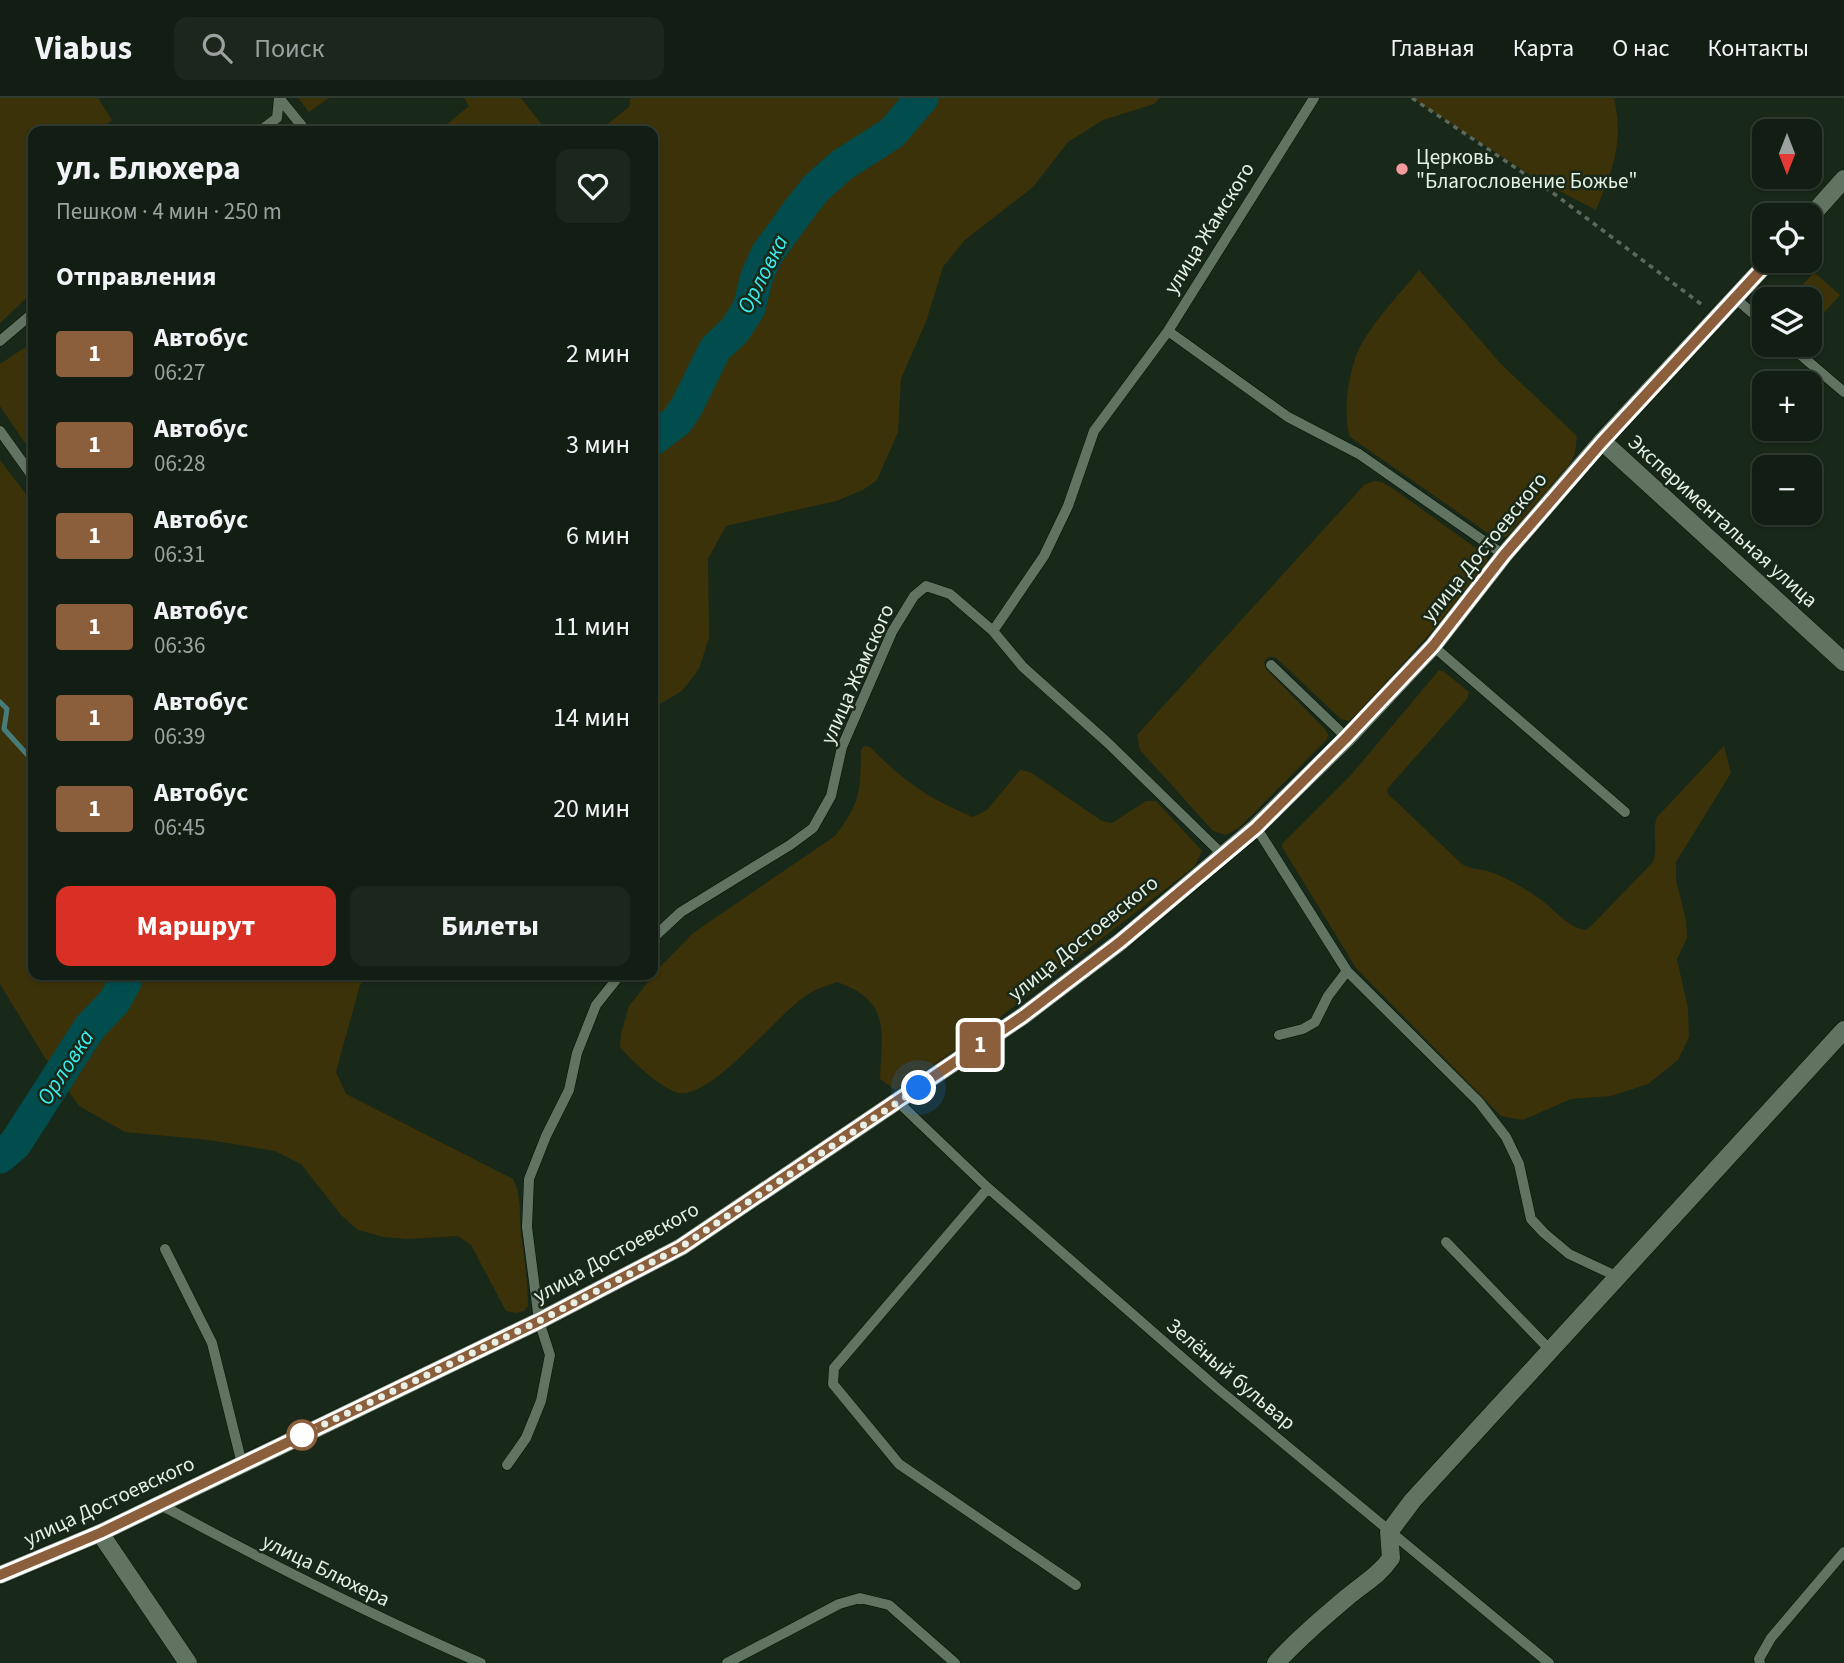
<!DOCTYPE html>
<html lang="ru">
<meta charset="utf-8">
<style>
body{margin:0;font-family:"Source Sans 3",sans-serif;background:#1b271c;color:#f1f3f6;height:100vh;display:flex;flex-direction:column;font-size:26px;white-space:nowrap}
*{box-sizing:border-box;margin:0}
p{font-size:23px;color:#9ca2a0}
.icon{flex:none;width:38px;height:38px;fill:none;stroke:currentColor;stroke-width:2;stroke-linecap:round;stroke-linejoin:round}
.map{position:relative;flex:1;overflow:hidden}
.drawer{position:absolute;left:28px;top:28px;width:630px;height:854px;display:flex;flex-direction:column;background:#121e13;border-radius:14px;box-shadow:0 2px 5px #0004,0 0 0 2px #313c33}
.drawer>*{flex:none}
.badge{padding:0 14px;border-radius:5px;font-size:24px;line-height:46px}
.needle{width:46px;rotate:180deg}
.buttons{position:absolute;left:1752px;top:21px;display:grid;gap:14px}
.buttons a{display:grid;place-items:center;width:70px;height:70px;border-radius:14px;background:#121e13;box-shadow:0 2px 5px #0004,0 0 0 2px #313c33;font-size:35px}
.you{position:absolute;width:35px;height:35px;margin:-18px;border:5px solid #fff;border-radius:50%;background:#1a73e8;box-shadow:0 0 0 10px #1a73e833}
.map>.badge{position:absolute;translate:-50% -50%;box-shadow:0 0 0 4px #fff}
h2{padding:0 28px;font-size:26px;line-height:63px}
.round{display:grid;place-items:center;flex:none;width:74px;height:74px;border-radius:14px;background:#1b271c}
.overview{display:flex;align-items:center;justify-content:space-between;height:119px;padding:0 28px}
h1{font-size:33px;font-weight:700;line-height:52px}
.primary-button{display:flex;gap:14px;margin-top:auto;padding:14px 28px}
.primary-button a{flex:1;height:80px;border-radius:14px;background:#d93025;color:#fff;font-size:28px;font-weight:700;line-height:80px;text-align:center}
.primary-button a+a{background:#1b271c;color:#f1f3f6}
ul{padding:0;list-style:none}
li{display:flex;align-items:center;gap:21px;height:91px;padding:0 28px}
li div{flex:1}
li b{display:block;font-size:26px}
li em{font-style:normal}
li .badge{min-width:77px;font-weight:700;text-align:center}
header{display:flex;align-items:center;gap:42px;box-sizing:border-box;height:98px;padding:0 35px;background:#121e13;border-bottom:2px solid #313c33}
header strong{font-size:33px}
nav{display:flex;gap:38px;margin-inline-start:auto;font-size:24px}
.search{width:490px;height:63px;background:#1b271c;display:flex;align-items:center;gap:18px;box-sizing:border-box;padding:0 24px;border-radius:14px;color:#9ca2a0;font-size:26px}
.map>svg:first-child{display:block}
</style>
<header>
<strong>Viabus</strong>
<div class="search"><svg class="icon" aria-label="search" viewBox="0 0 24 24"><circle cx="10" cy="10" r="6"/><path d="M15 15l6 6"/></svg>Поиск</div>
<nav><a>Главная</a><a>Карта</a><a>О нас</a><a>Контакты</a></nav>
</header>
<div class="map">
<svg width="1844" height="1565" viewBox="0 0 1844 1565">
<rect width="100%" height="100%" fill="#182819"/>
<path fill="#3c3209" d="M 0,0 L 98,0 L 112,22 L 99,33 L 33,33 L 33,194 L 0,225 Z
M 298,0 L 329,0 L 309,14 Z
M 464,0 L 521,0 L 547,33 L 439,33 L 469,8 Z
M 631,0 L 1160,0 L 1154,6 L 1103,22 L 1068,44 L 1033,89 L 965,142 L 943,169 L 927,221 L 901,281 L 898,334 L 877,382 L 863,392 L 836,403 L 726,428 L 708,461 L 709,540 L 699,571 L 682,593 L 653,610 L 653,33 L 599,33 L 629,9 Z
M 1412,0 L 1614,0 C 1624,46 1613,70 1596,112 L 1538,82 Z
M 1419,172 L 1502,267 L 1577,338 L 1575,355 L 1568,369 L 1507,439 L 1495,440 L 1350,339 C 1342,314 1349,268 1362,245 C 1377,219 1400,196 1419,172 Z
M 1814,174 L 1840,197 L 1810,230 L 1810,201 L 1790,201 Z
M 33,244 L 33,357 L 0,308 L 0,266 Z
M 0,362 L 33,405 L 33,877 L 368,877 L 360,887 L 336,974 L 346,996 L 513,1081 C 522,1098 519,1117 521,1136 C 524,1160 528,1183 528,1208 L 524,1213 L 516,1215 L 506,1213 L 471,1147 L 458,1138 L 407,1141 L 384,1139 L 358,1132 L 341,1117 L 301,1066 L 275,1053 L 209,1042 L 125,1034 L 79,1008 L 45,960 L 0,886 Z
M 1374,383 L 1382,384 L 1395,392 L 1487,458 L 1488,466 L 1484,474 L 1356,619 L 1349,623 L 1341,621 L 1275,559 L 1268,559 L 1264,564 L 1266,571 L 1324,630 L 1328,636 L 1327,641 L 1240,729 L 1226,737 L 1213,733 L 1140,652 L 1137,637 L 1364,387 Z
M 1439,572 L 1443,573 L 1469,594 L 1467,601 L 1387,691 L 1388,696 L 1462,766 C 1470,771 1479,771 1488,773 C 1505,779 1527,791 1541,802 C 1555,812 1568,830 1586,832 L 1593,826 L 1653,764 C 1659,749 1651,735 1657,719 L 1724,648 L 1731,675 L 1676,764 L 1676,782 L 1686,822 L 1687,840 L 1677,861 L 1688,910 L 1689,939 L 1678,962 L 1648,986 L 1611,998 L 1571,1001 L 1523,1022 L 1501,1018 L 1356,870 L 1282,749 L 1283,745 L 1351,677 Z
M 864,648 L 870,649 C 904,683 927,700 973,719 L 987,712 L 1020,672 L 1030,674 L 1102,723 L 1112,725 L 1146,703 L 1156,703 L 1202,753 L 1194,769 L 928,975 L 895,992 L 880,981 C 882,933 891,903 837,884 C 827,888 815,891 807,897 C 778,915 714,999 680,995 C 663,993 631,962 620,949 L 621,936 L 629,908 L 659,870 L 693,835 L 835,738 C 861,704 860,694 861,652 Z"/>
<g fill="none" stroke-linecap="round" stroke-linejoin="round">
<path stroke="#467d7b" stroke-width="5" d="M 0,604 L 7,611 L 4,631 L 33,663"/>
<path stroke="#014c4d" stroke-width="33" d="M 653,341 L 677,323 L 687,308 L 715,251 L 735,232 L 749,210 L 757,178 L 767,156 L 801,109 L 817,89 L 842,67 L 892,35 L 922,0
M 0,1059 L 15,1046 L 90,929 L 114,904 L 125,884 L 126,877"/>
<g stroke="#041104" stroke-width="11">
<path id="lane" d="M 280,1 L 306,33
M 260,33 L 277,20 L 279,0
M 1735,200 L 1764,225
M 1168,233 L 1288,319 L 1359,356 L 1504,457
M 0,243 L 33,215
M 1789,247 L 1844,294
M 0,333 L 33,379
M 993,533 L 1023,569 L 1108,645 L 1222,756
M 1433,548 L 1625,714
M 1271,567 L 1347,640
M 1256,729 L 1347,873 L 1479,1004 L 1506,1039 L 1519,1066 L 1531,1121 L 1544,1135 L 1569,1156 L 1616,1178
M 653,840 L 681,814 L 790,747 L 813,730 L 831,698 L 842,649 L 892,534 L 914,498 L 926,488 L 950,496 L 993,533 L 1044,458 L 1068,408 L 1094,333 L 1168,233 L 1314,0
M 1279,937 L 1303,931 L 1315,924 L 1328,898 L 1347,873
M 898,1004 L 988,1090 L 1217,1290 L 1549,1565
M 988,1090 L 834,1270 L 833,1286 L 899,1366 L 1076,1487
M 1446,1144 L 1549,1251
M 165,1151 L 212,1245 L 242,1366
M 507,1367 L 526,1340 L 541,1303 L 550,1257 L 539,1223 L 527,1129 L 529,1081 L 546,1038 L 569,992 L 577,955 L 596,907 L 620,877
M 159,1406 C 264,1463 371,1517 481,1565
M 727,1565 L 839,1506 L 860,1500 L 889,1507 L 955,1565
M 1760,1565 L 1759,1561 L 1771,1540 L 1844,1454"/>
</g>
<g stroke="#041104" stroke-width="19">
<path id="street" d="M 1602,343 L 1844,564
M 100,1435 L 188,1565
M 1276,1565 C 1299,1540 1324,1519 1350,1497 C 1366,1484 1380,1476 1391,1460 L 1389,1434 L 1413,1402 L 1844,932"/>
</g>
<g stroke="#041104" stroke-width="19">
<path id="secondary" d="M 1810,119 L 1844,81
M 0,1477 L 100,1435 L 539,1223 L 681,1149 L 1023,918 L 1120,844 L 1256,729 L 1347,640 L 1433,548 L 1504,457 L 1602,343 L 1769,163"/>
</g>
<path stroke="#5b695b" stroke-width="3.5" stroke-dasharray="5 5" stroke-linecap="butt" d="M 1412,0 L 1553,95 L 1705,209"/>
<use href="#lane" stroke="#617361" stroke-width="10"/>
<use href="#street" stroke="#617361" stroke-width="18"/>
<use href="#secondary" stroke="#617361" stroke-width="18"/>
</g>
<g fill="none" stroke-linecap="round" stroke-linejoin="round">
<g stroke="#fff" stroke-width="16">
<path id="line" d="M 0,1477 L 100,1435 L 539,1223 L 681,1149 L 1023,918 L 1120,844 L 1256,730 L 1346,640 L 1433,548 L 1504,457 L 1602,344 L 1769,163"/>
</g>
<use href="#line" stroke="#8b5e3c" stroke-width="10"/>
<path stroke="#e6f0e6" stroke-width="7" stroke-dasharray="0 12.6" d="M 302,1337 L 539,1223 L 681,1149 L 919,990"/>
</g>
<circle fill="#f59b9e" stroke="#182819" stroke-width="2.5" cx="1402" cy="71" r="7"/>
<circle fill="#fff" stroke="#8b5e3c" stroke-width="3.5" cx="302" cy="1337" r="14"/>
<g text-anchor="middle" stroke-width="5" stroke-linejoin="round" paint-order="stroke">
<g font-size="21" fill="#e6f0e6" stroke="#182819" text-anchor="start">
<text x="1416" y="66">Церковь<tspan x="1416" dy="24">"Благословение Божье"</tspan></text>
</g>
<g font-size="21" fill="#e6f0e6" stroke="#182819">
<text transform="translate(1209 130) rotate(-58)" y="7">улица Жамского</text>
<text transform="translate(1723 423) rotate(42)" y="7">Экспериментальная улица</text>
<text transform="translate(1484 449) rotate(-51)" y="7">улица Достоевского</text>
<text transform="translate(857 576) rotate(-66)" y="7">улица Жамского</text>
<text transform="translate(1083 840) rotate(-39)" y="7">улица Достоевского</text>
<text transform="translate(616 1154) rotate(-29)" y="7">улица Достоевского</text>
<text transform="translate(1231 1276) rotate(40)" y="7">Зелёный бульвар</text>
<text transform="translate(109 1403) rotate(-25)" y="7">улица Достоевского</text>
<text transform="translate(326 1472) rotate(26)" y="7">улица Блюхера</text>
</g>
<g font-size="23" font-style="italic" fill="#38ecee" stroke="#182819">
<text transform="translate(762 176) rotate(-63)" y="8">Орловка</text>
<text transform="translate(65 969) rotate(-57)" y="8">Орловка</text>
</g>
</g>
</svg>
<div class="buttons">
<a><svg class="needle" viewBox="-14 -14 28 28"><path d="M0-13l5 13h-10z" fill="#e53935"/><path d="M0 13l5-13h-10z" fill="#9ca2a0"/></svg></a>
<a><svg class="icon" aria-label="locate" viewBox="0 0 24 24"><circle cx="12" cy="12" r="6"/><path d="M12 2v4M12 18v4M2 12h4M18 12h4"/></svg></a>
<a><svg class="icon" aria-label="layers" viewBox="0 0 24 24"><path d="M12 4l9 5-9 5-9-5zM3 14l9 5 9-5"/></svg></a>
<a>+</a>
<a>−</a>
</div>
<div class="you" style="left:919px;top:990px"></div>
<b class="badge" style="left:980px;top:947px;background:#8b5e3c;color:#fff">1</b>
<section class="drawer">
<div class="overview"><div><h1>ул. Блюхера</h1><p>Пешком · 4 мин · 250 m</p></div><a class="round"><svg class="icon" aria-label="heart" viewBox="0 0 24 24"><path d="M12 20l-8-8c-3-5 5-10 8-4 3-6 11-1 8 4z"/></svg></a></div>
<h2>Отправления</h2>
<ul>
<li><span class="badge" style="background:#8b5e3c;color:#fff">1</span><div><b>Автобус</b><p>06:27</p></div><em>2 мин</em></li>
<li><span class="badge" style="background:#8b5e3c;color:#fff">1</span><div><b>Автобус</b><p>06:28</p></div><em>3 мин</em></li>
<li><span class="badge" style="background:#8b5e3c;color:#fff">1</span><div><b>Автобус</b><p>06:31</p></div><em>6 мин</em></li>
<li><span class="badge" style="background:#8b5e3c;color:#fff">1</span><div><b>Автобус</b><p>06:36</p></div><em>11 мин</em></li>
<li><span class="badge" style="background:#8b5e3c;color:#fff">1</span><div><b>Автобус</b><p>06:39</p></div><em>14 мин</em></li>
<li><span class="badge" style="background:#8b5e3c;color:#fff">1</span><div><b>Автобус</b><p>06:45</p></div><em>20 мин</em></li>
</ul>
<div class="primary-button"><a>Маршрут</a><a>Билеты</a></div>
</section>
</div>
